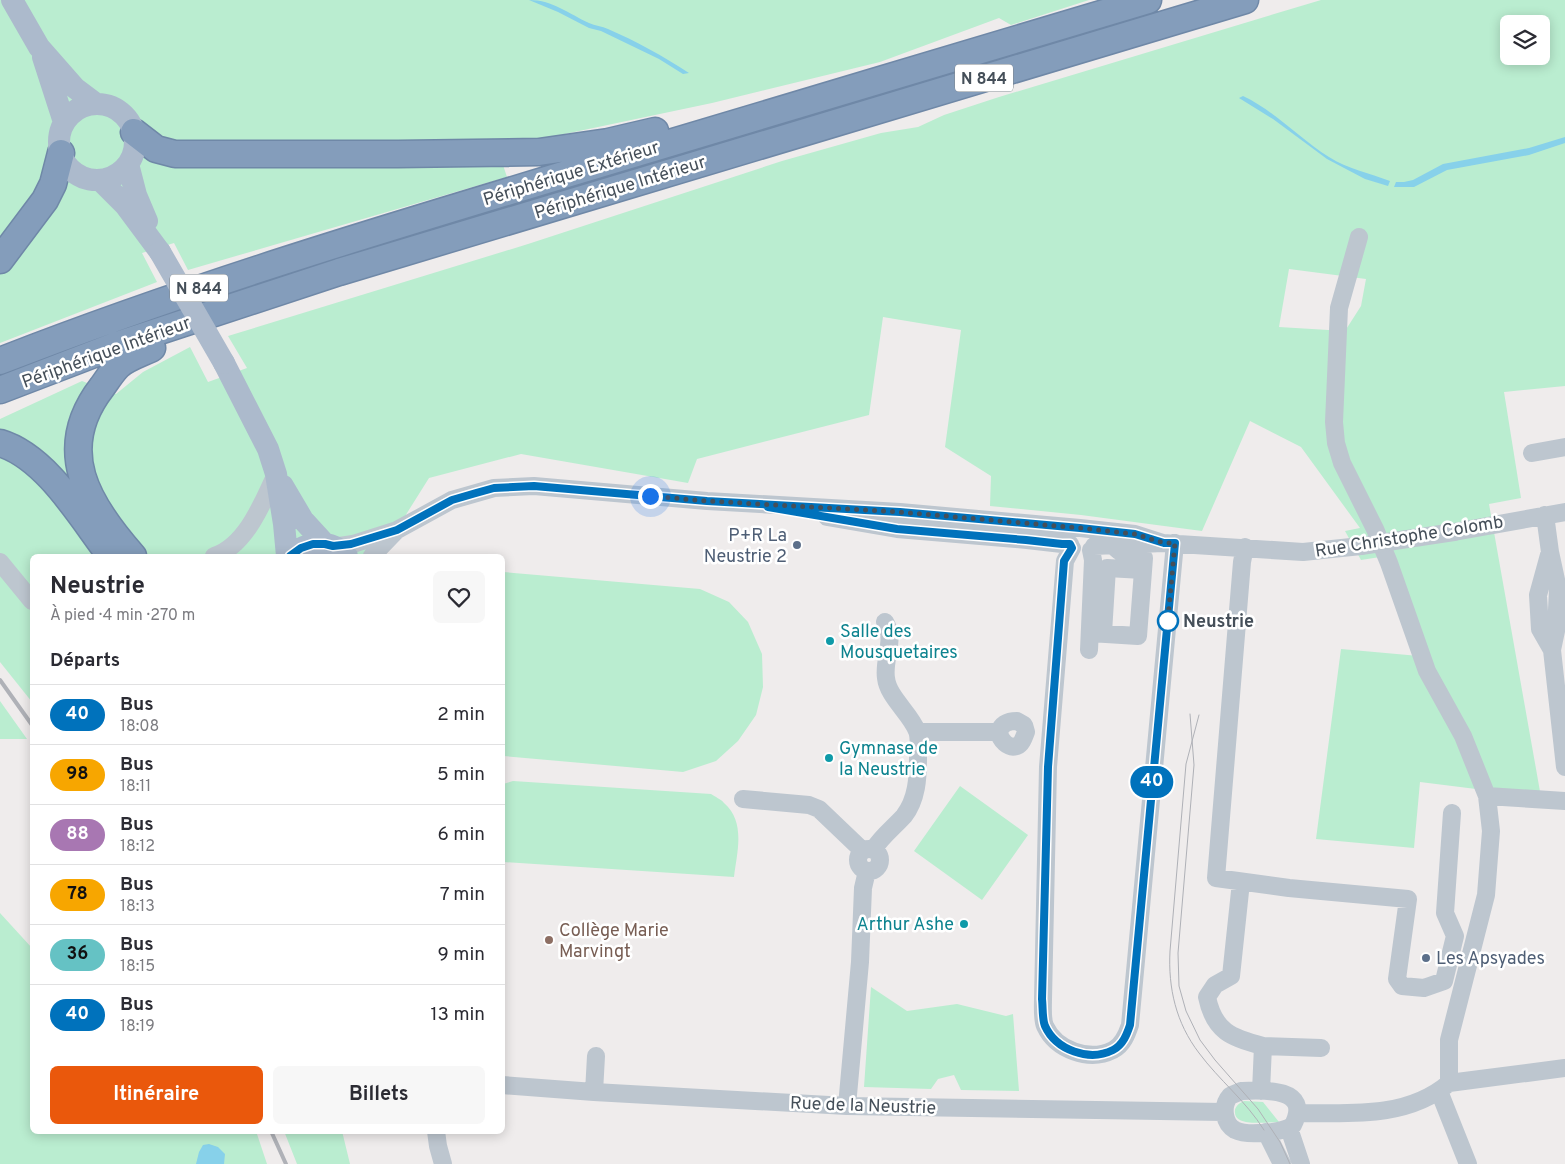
<!DOCTYPE html>
<html lang="fr">
<meta charset="utf-8">
<style>
body{margin:0;font-family:Overpass,sans-serif;background:#f7f7f7;color:#2b2b33;height:100vh;display:flex;flex-direction:column;font-size:19px;white-space:nowrap}
*{box-sizing:border-box;margin:0}
p{font-size:16px;color:#7c7c81}
.icon{flex:none;width:28px;height:28px;fill:none;stroke:currentColor;stroke-width:2;stroke-linecap:round;stroke-linejoin:round}
.map{position:relative;flex:1;overflow:hidden}
.sheet{position:absolute;left:30px;top:554px;width:475px;height:580px;display:flex;flex-direction:column;background:#fff;border-radius:8px;box-shadow:0 2px 12px #0003}
.sheet>*{flex:none}
.badge{padding:0 10px;border-radius:16px;font-size:18px;line-height:32px}
.tools{position:absolute;left:1500px;top:15px;display:grid;gap:10px}
.tools a{display:grid;place-items:center;width:50px;height:50px;border-radius:8px;background:#fff;box-shadow:0 2px 12px #0003;font-size:25px}
.you{position:absolute;width:25px;height:25px;margin:-12px;border:4px solid #fff;border-radius:50%;background:#1a73e8;box-shadow:0 0 0 8px #1a73e833}
.map>.badge{position:absolute;translate:-50% -50%;box-shadow:0 0 0 2px #fff}
h2{padding:0 20px;font-size:19px;line-height:45px}
.round{display:grid;place-items:center;flex:none;width:52px;height:52px;border-radius:8px;background:#f7f7f7}
.summary{display:flex;align-items:center;justify-content:space-between;height:85px;padding:0 20px}
h1{font-size:24px;font-weight:700;line-height:38px}
.button{display:flex;gap:10px;margin-top:auto;padding:10px 20px}
.button a{flex:1;height:58px;border-radius:8px;background:#ea580c;color:#fff;font-size:20px;font-weight:700;line-height:58px;text-align:center}
.button a+a{background:#f7f7f7;color:#2b2b33}
ul{padding:0;list-style:none}
li{display:flex;align-items:center;gap:15px;height:60px;padding:0 20px;border-top:1px solid #e1e1e2}
li div{flex:1}
li b{display:block;font-size:19px}
li em{font-style:normal}
li .badge{min-width:55px;font-weight:700;text-align:center}
.map>svg:first-child{display:block}
</style>
<div class="map">
<svg width="1565" height="1164" viewBox="0 0 1565 1164">
<rect width="100%" height="100%" fill="#efecec"/>
<path fill="#baedd0" fill-rule="evenodd" d="M 0,0 L 1089,0 L 1011,25 L 999,18 L 880,62 L 712,103 L 541,139 L 479,139 L 475,162 L 503,165 L 507,177 L 188,270 L 174,243 L 142,253 L 157,282 L 0,343 Z
M 1321,0 L 1565,0 L 1565,386 L 1504,392 L 1521,498 L 1489,504 L 1541,797 L 1420,782 L 1414,848 L 1316,839 L 1341,649 L 1430,657 L 1393,555 L 1361,560 L 1345,531 L 1360,528 L 1301,447 L 1250,421 L 1202,531 L 1081,515 L 990,506 L 991,476 L 945,447 L 961,330 L 883,317 L 869,415 L 697,459 L 688,483 L 521,454 L 429,478 L 380,556 L 32,556 L 32,702 L 0,662 L 0,419 L 82,381 L 116,394 L 143,372 L 190,347 L 208,382 L 247,368 L 228,336 L 528,244 L 782,161 L 881,133 L 918,127 L 944,115 L 999,97 ZM 1509,24 L 1541,24 L 1541,56 L 1509,56 ZM 1289,269 L 1366,279 L 1361,306 L 1345,331 L 1279,327 Z
M 503,572 L 700,589 L 729,602 L 748,622 L 762,654 L 763,687 L 756,715 L 738,741 L 716,761 L 683,772 L 503,756 Z
M 0,701 L 27,739 L 0,739 Z
M 513,781 L 711,794 C 715,797 721,799 724,803 C 746,822 737,852 734,877 L 503,862 L 503,784 Z
M 960,786 L 1028,835 L 982,900 L 914,851 Z
M 0,913 L 32,948 L 32,1131 L 256,1131 L 267,1164 L 0,1164 Z
M 871,987 L 907,1011 L 957,1004 L 1006,1016 L 1013,1014 L 1019,1091 L 961,1090 L 954,1075 L 938,1079 L 931,1089 L 864,1087 Z
M 1244,1101 L 1263,1102 L 1279,1122 C 1268,1122 1236,1127 1235,1113 C 1234,1107 1239,1103 1244,1101 Z
M 284,1131 L 342,1131 L 350,1164 L 297,1164 Z"/>
<path fill="#87d1ea" d="M 529,0 C 553,0 569,14 589,23 C 595,26 602,26 608,29 C 636,41 663,56 689,73 L 683,74 L 659,59 L 601,31 L 589,28 L 558,12 Z
M 1243,96 C 1275,111 1299,138 1329,157 C 1348,169 1369,173 1390,181 L 1388,186 L 1365,179 L 1327,159 L 1273,119 L 1239,98 Z
M 1565,137 L 1565,143 L 1529,155 L 1447,170 L 1414,187 L 1394,187 L 1396,182 L 1404,182 L 1413,180 L 1443,164 L 1529,148 Z
M 209,1144 L 218,1147 L 225,1154 L 224,1164 L 196,1164 L 199,1152 L 203,1145 Z"/>
<g fill="none" stroke-linecap="round" stroke-linejoin="round">
<g stroke="#6f88a7" stroke-width="29">
<path id="highway" d="M 134,132 L 156,149 L 175,154 L 398,154 L 539,152 L 608,142 L 655,131
M 0,260 L 45,200 L 53,184 L 61,153
M 0,361 C 197,284 400,224 603,163 C 785,109 966,54 1148,0
M 0,390 L 120,344 L 339,272 L 1245,0
M 0,443 C 44,456 78,512 104,547
M 133,556 C 88,505 53,450 102,387 C 107,380 112,372 118,366 C 126,358 142,353 152,348"/>
</g>
<path stroke="#bdc6cf" stroke-width="18" d="M 1359,237 L 1339,308 L 1334,422 L 1336,443 L 1342,463 L 1375,529 L 1389,563 L 1427,671 L 1463,736 L 1487,796 L 1491,831 L 1486,895 L 1449,1040 L 1449,1083
M 1532,453 L 1565,447
M 1545,515 L 1550,552 L 1558,589 L 1556,631 L 1552,650 L 1565,767
M 827,517 L 897,529 L 1027,540 L 1062,544 L 1070,544
M 1454,532 L 1565,512
M 1094,546 L 1163,543 L 1303,552 L 1361,546
M 333,547 L 353,544 L 397,530 L 452,500 L 494,488 L 534,486 L 707,501 L 900,512 L 1080,528 L 1135,534 L 1163,543
M 1245,547 L 1242,562 L 1216,878 L 1289,888 L 1408,899 L 1397,979 L 1402,986 L 1424,988 L 1444,981 L 1455,936 L 1445,913 L 1452,813
M 1072,548 L 1065,561 L 1048,767 L 1043,999 C 1043,1007 1042,1019 1045,1026 C 1056,1050 1089,1062 1113,1050 C 1123,1045 1127,1034 1130,1025 L 1175,543
M 1549,555 L 1538,595 L 1540,629 L 1552,650
M 214,556 C 246,546 263,502 276,474
M 372,556 L 397,530
M 0,562 L 32,601
M 1090,633 L 1138,636 L 1144,558 C 1130,556 1122,556 1113,545
M 1103,633 L 1107,568 L 1143,570
M 1089,650 L 1093,560 L 1091,550
M 918,732 L 999,732 C 1000,740 1008,749 1017,746 C 1022,744 1024,737 1026,732 L 1024,725 L 1017,721 C 1008,721 1002,723 999,732
M 1487,796 L 1565,801
M 743,799 L 809,805 L 819,809 L 863,851
M858 860a11 11 0 1 1 22 0a11 11 0 1 1-22 0Z
M 873,850 C 882,836 893,828 904,816 C 917,799 918,778 918,757 C 918,750 920,738 917,731 C 910,713 888,697 886,678 C 883,659 896,640 885,622
M 1241,882 L 1231,976 L 1215,985 L 1207,997 C 1214,1031 1231,1038 1263,1046
M 502,1085 L 594,1092 L 847,1106 L 1224,1112
M 1241,1091 C 1263,1090 1312,1087 1293,1125 C 1283,1133 1247,1136 1235,1130 C 1224,1124 1221,1106 1230,1096 C 1233,1094 1238,1093 1241,1091 Z
M 1261,1091 L 1263,1046 L 1321,1048
M 1439,1091 L 1468,1164
M 594,1092 L 596,1056
M 847,1106 L 860,962 L 863,888 L 867,871
M 1297,1113 C 1348,1113 1407,1119 1449,1083 L 1565,1068
M 1289,1128 L 1301,1164
M 436,1131 L 438,1146 L 443,1164
M 1266,1132 L 1282,1164"/>
<path stroke="#acbacc" stroke-width="22" d="M 12,0 L 39,47 L 75,88 L 95,103
M 43,57 L 64,122
M59 142a38 38 0 1 1 76 0a38 38 0 1 1-76 0Z
M 128,164 L 136,195 L 147,221
M 100,180 L 125,205 L 160,252
M 224,363 L 268,449 L 276,474 L 284,524 L 287,556
M 283,486 L 303,520 L 325,544
M 290,556 C 307,540 331,539 347,556"/>
<use href="#highway" stroke="#849dbb" stroke-width="26"/>
<path stroke="#afb1b7" stroke-width="1" d="M 1190,714 L 1194,765 L 1178,953 L 1179,986 L 1186,1011 L 1200,1040 L 1215,1060 L 1258,1109 L 1280,1142 L 1290,1164
M 1199,715 L 1186,764 L 1170,951 C 1168,988 1176,1023 1199,1053 C 1219,1080 1246,1101 1264,1130"/>
<path stroke="#afb1b7" stroke-width="4" d="M 0,680 L 32,725
M 271,1131 L 286,1164"/>
<path stroke="#bdc6cf" stroke-width="18" d="M 1361,546 L 1454,532"/>
<path stroke="#acbacc" stroke-width="22" d="M 160,252 L 224,363"/>
</g>
<g fill="none" stroke-linecap="round" stroke-linejoin="round">
<g stroke="#fff" stroke-width="11">
<path id="line" d="M 290,556 L 301,548 L 313,544 L 325,544 L 333,546 L 351,544 L 397,530 L 452,500 L 476,493 L 494,488 L 534,486 L 707,501 L 900,512 L 1080,528 L 1135,534 L 1164,543 L 1175,543 L 1130,1025 C 1127,1034 1123,1045 1113,1050 C 1089,1062 1056,1050 1045,1026 C 1042,1019 1043,1007 1042,999 L 1048,767 L 1064,561 L 1072,548 L 1070,544 L 1062,544 L 1026,540 L 897,529 L 768,507"/>
</g>
<use href="#line" stroke="#0072bc" stroke-width="8"/>
<path stroke="#454f59" stroke-width="5" stroke-dasharray="0 9" d="M 650,496 L 707,501 L 900,512 L 1080,528 L 1135,534 L 1164,543 L 1175,543 L 1167,629 L 1168,621"/>
</g>
<g fill="#5c6f8a" stroke="#fff" stroke-width="2">
<circle cx="797" cy="545" r="5"/>
<circle cx="1426" cy="958" r="5"/>
</g>
<circle fill="#fff" stroke="#0072bc" stroke-width="2.5" cx="1168" cy="621" r="10"/>
<g fill="#0f9aa8" stroke="#fff" stroke-width="2">
<circle cx="830" cy="641" r="5"/>
<circle cx="829" cy="758" r="5"/>
<circle cx="964" cy="924" r="5"/>
</g>
<circle fill="#8d6e63" stroke="#fff" stroke-width="2" cx="549" cy="940" r="5"/>
<g text-anchor="middle" stroke-width="5" stroke-linejoin="round" paint-order="stroke">
<g fill="#fff" stroke="#7d848b" stroke-width="1">
<rect x="955" y="64.5" width="58" height="27" rx="4"/>
<rect x="170" y="274.5" width="58" height="27" rx="4"/>
</g>
<g font-size="16" font-weight="bold" fill="#454f59">
<text x="984" y="84">N 844</text>
<text x="199" y="294">N 844</text>
</g>
<g font-size="18" fill="#454f59" stroke="#fff">
<text transform="translate(571 173) rotate(-17)" y="6">Périphérique Extérieur</text>
<text transform="translate(620 187) rotate(-17)" y="6">Périphérique Intérieur</text>
<text transform="translate(106 352) rotate(-20)" y="6">Périphérique Intérieur</text>
<text transform="translate(1409 536) rotate(-9)" y="6">Rue Christophe Colomb</text>
<text transform="translate(863 1105) rotate(2)" y="6">Rue de la Neustrie</text>
</g>
<g font-size="18" fill="#4e5e75" stroke="#fff" text-anchor="end">
<text x="787" y="541">P+R La<tspan x="787" dy="21">Neustrie 2</tspan></text>
<text x="1436" y="964" text-anchor="start">Les Apsyades</text>
</g>
<g font-size="18" font-weight="bold" fill="#454f59" stroke="#fff" text-anchor="start">
<text x="1183" y="627">Neustrie</text>
</g>
<g font-size="18" fill="#0d838f" stroke="#fff" text-anchor="start">
<text x="840" y="637">Salle des<tspan x="840" dy="21">Mousquetaires</tspan></text>
<text x="839" y="754">Gymnase de<tspan x="839" dy="21">la Neustrie</tspan></text>
<text x="954" y="930" text-anchor="end">Arthur Ashe</text>
</g>
<g font-size="18" fill="#785e54" stroke="#fff" text-anchor="start">
<text x="559" y="936">Collège Marie<tspan x="559" dy="21">Marvingt</tspan></text>
</g>
</g>
</svg>
<div class="tools">
<a><svg class="icon" aria-label="layers" viewBox="0 0 24 24"><path d="M12 4l9 5-9 5-9-5zM3 14l9 5 9-5"/></svg></a>
</div>
<div class="you" style="left:650px;top:496px"></div>
<b class="badge" style="left:1152px;top:782px;background:#0072bc;color:#fff">40</b>
<section class="sheet">
<div class="summary"><div><h1>Neustrie</h1><p>À pied · 4 min · 270 m</p></div><a class="round"><svg class="icon" aria-label="heart" viewBox="0 0 24 24"><path d="M12 20l-8-8c-3-5 5-10 8-4 3-6 11-1 8 4z"/></svg></a></div>
<h2>Départs</h2>
<ul>
<li><span class="badge" style="background:#0072bc;color:#fff">40</span><div><b>Bus</b><p>18:08</p></div><em>2 min</em></li>
<li><span class="badge" style="background:#f7a600;color:#111">98</span><div><b>Bus</b><p>18:11</p></div><em>5 min</em></li>
<li><span class="badge" style="background:#a877b2;color:#fff">88</span><div><b>Bus</b><p>18:12</p></div><em>6 min</em></li>
<li><span class="badge" style="background:#f7a600;color:#111">78</span><div><b>Bus</b><p>18:13</p></div><em>7 min</em></li>
<li><span class="badge" style="background:#65c2c4;color:#111">36</span><div><b>Bus</b><p>18:15</p></div><em>9 min</em></li>
<li><span class="badge" style="background:#0072bc;color:#fff">40</span><div><b>Bus</b><p>18:19</p></div><em>13 min</em></li>
</ul>
<div class="button"><a>Itinéraire</a><a>Billets</a></div>
</section>
</div>
